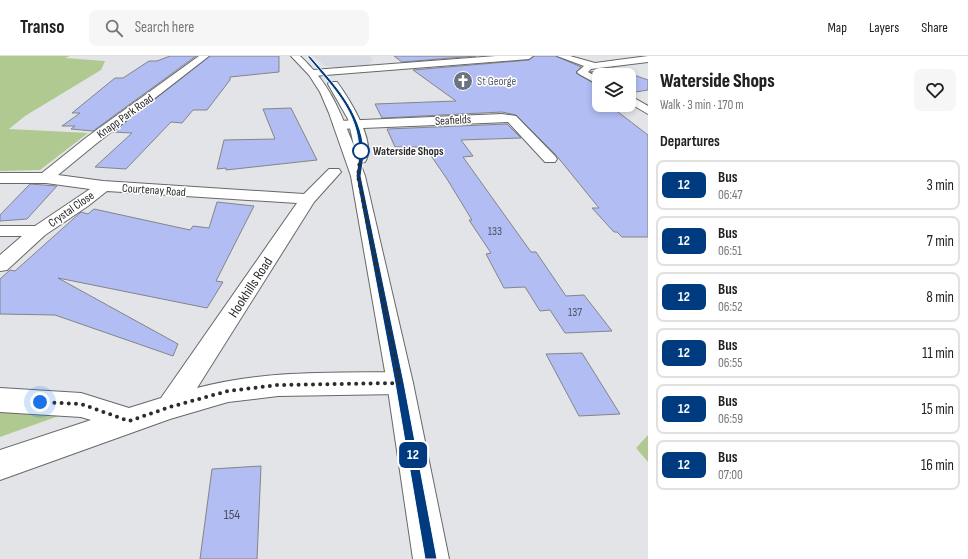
<!DOCTYPE html>
<meta charset="utf-8">
<style>
body{margin:0;font-family:"Sofia Sans Condensed",sans-serif;background:#f6f6f6;color:#222;height:100vh;display:flex;flex-direction:column;font-size:15px;white-space:nowrap}
*{box-sizing:border-box;margin:0}
p{font-size:13px;color:#767676}
.icon{flex:none;width:22px;height:22px;fill:none;stroke:currentColor;stroke-width:2;stroke-linecap:round;stroke-linejoin:round}
.map{position:relative;flex:1;overflow:hidden}
.side{display:flex;flex-direction:column;background:#fff;width:320px}
.side>*{flex:none}
.badge{padding:0 8px;border-radius:6px;font-size:14px;line-height:26px}
.fabs{position:absolute;left:592px;top:12px;display:grid;gap:8px}
.fabs a{display:grid;place-items:center;width:44px;height:44px;border-radius:8px;background:#fff;box-shadow:0 2px 6px #0003;font-size:20px}
.you{position:absolute;width:20px;height:20px;margin:-10px;border:3px solid #fff;border-radius:50%;background:#1a73e8;box-shadow:0 0 0 6px #1a73e833}
.map>.badge{position:absolute;translate:-50% -50%;box-shadow:0 0 0 2px #fff}
h2{padding:0 12px;font-size:15px;line-height:36px}
.round{display:grid;place-items:center;flex:none;width:42px;height:42px;border-radius:8px;background:#f6f6f6}
.head{display:flex;align-items:center;justify-content:space-between;height:68px;padding:0 12px}
h1{font-size:19px;font-weight:800;line-height:30px}
ul{padding:0;list-style:none}
li{display:flex;align-items:center;gap:12px;height:50px;margin:0 8px 6px;padding:0 4px;border:2px solid #e0e0e0;border-radius:8px}
li div{flex:1}
li b{display:block;font-size:15px}
li em{font-style:normal}
li .badge{min-width:44px;font-weight:700;text-align:center}
header{display:flex;align-items:center;gap:24px;box-sizing:border-box;height:56px;padding:0 20px;background:#fff;border-bottom:1px solid #e0e0e0}
header strong{font-size:19px}
nav{display:flex;gap:22px;margin-inline-start:auto;font-size:14px}
.search{width:280px;height:36px;background:#f6f6f6;display:flex;align-items:center;gap:10px;box-sizing:border-box;padding:0 14px;border-radius:8px;color:#767676;font-size:15px}
main{display:flex;flex:1;min-height:0}
.map>svg:first-child{display:block}
</style>
<header>
<strong>Transo</strong>
<div class="search"><svg class="icon" aria-label="search" viewBox="0 0 24 24"><circle cx="10" cy="10" r="6"/><path d="M15 15l6 6"/></svg>Search here</div>
<nav><a>Map</a><a>Layers</a><a>Share</a></nav>
</header>
<main>
<div class="map">
<svg width="648" height="503" viewBox="0 0 648 503">
<rect width="100%" height="100%" fill="#e3e4e7"/>
<path fill="#d8dae4" d="M 313,0 L 369,0 L 373,3 L 368,9 L 346,12 L 325,10 Z"/>
<path fill="#afc990" d="M 0,0 L 70,0 L 65,2 L 105,5 L 101,14 L 25,60 L 9,73 L 88,77 L 40,114 L 0,115 Z
M 0,355 L 67,357 L 0,381 Z
M 648,379 L 648,406 L 636,392 Z"/>
<path fill="#b1bdf3" stroke="#848587" d="M 170,0 L 196,0 L 93,75 L 71,73 L 75,70 L 62,70 L 80,57 L 72,57 L 115,22 L 123,22 L 149,5 L 157,5 Z
M 210,0 L 279,0 L 279,16 L 230,21 L 230,24 L 207,54 L 193,54 L 182,67 L 171,66 L 126,113 L 95,111 L 132,77 L 113,76 Z
M 394,0 L 476,0 L 402,6 Z
M 534,0 L 556,0 L 581,11 L 576,17 L 599,30 L 599,49 L 609,49 L 648,79 L 648,181 L 622,181 L 617,176 L 614,176 L 592,152 L 599,152 L 556,99 L 516,59 L 502,56 L 382,62 L 375,48 L 456,45 L 413,14 L 529,4 Z
M 614,12 L 648,24 L 648,34 L 629,37 L 629,19 L 599,20 L 590,16 Z
M 291,52 L 317,104 L 226,114 L 226,112 L 217,113 L 224,84 L 275,83 L 263,53 Z
M 507,68 L 521,82 L 461,84 L 473,100 L 463,101 L 531,196 L 536,196 L 566,240 L 584,239 L 612,275 L 565,277 L 550,254 L 540,255 L 525,231 L 504,232 L 486,198 L 491,197 L 469,164 L 472,164 L 447,123 L 425,91 L 395,91 L 387,73 Z
M 30,128 L 57,130 L 27,163 L 0,165 L 0,159 Z
M 217,146 L 254,150 L 216,225 L 223,226 L 207,252 L 58,222 L 178,288 L 173,300 L 55,259 L 0,258 L 0,223 L 10,214 L 15,215 L 81,156 L 88,158 L 94,153 L 190,174 L 193,170 L 209,172 Z
M 582,297 L 620,358 L 579,360 L 546,298 Z
M 261,410 L 257,503 L 200,503 L 212,413 Z"/>
<g fill="none" stroke-linecap="round" stroke-linejoin="round">
<g stroke="#67686a" stroke-width="2">
<path id="minor" d="M 199,0 L 209,0 L 97,87 L 58,119 L 103,125 L 304,138 L 329,113 L 339,113 L 341,116 L 314,146 L 197,332 C 264,314 332,317 400,316 L 409,319 L 413,327 L 409,335 L 400,338 L 278,340 L 228,346 L 170,363 L 0,424 L 0,394 L 91,364 L 81,361 L 0,356 L 0,332 L 81,337 L 129,352 L 161,342 L 297,147 L 107,135 L 88,150 L 45,179 L 7,214 L 0,215 L 0,199 L 22,180 L 0,180 L 0,170 L 35,170 L 90,133 L 46,127 L 0,127 L 0,117 L 42,117 L 87,81 Z
M 496,0 L 533,0 L 529,3 L 313,20 L 308,17 L 313,14 Z
M 557,0 L 570,0 L 595,7 L 648,0 L 648,6 L 591,13 L 588,16 L 599,22 L 599,29 L 579,18 L 577,16 L 584,10 Z
M 629,39 L 648,50 L 648,58 L 629,47 Z
M 502,58 L 516,60 L 555,100 L 557,103 L 555,106 L 545,106 L 508,66 L 339,73 L 333,69 L 339,65 Z"/>
</g>
<g stroke="#67686a" stroke-width="2">
<path id="major" d="M 291,0 L 300,0 C 330,28 339,53 354,90 L 348,63 L 328,28 L 329,26 L 337,26 C 348,41 378,87 365,106 L 360,107 L 365,120 L 413,327 L 449,503 L 413,503 L 387,327 L 351,120 L 329,57 L 320,36 L 309,19 Z"/>
</g>
<use href="#minor" fill="#fff" fill-rule="evenodd"/>
<use href="#major" fill="#fff" fill-rule="evenodd"/>
</g>
<path fill="#003b80" stroke="#fff" d="M 307,0 L 310,0 C 334,28 361,55 364,95 C 364,103 362,112 361,120 L 404,327 L 437,503 L 425,503 L 395,327 L 356,120 C 357,112 359,103 359,95 C 358,54 331,30 307,0 Z"/>
<g fill="none" stroke-linecap="round" stroke-linejoin="round">
<path stroke="#2c2c2d" stroke-width="4" stroke-dasharray="0 7.2" d="M 40,346 L 81,348 L 129,365 L 170,351 L 228,335 L 278,329 L 400,327 L 358,120 L 361,95"/>
</g>
<defs>
<g id="church-disc" transform="scale(1)"><circle r="9.5" fill="#6b7280" stroke="#fff"/><path d="M-1.2-6h2.4v3.5h3.3v2.4h-3.3V6h-2.4V-.1h-3.3v-2.4h3.3Z" fill="#fff"/></g>
</defs>
<g fill-rule="evenodd">
<use href="#church-disc" x="463" y="25"/>
</g>
<circle fill="#fff" stroke="#003b80" stroke-width="2" cx="361" cy="95" r="8"/>
<g text-anchor="middle" stroke-width="3" stroke-linejoin="round" paint-order="stroke">
<g font-size="12" fill="#5b616d" stroke="#fff" text-anchor="start">
<text x="477" y="29">St George</text>
</g>
<g font-size="12" fill="#2c2c2d" stroke="#fff">
<text transform="translate(125 60) rotate(-36)" y="4">Knapp Park Road</text>
<text transform="translate(453 64) rotate(-3)" y="4">Seafields</text>
<text transform="translate(154 134) rotate(4)" y="4">Courtenay Road</text>
<text transform="translate(71 153) rotate(-35)" y="4">Crystal Close</text>
</g>
<g font-size="12" font-weight="bold" fill="#2c2c2d" stroke="#fff" text-anchor="start">
<text x="373" y="99">Waterside Shops</text>
</g>
<g font-size="12" fill="#4d505e">
<text x="495" y="179">133</text>
<text x="575" y="260">137</text>
</g>
<g font-size="14" fill="#2c2c2d" stroke="#fff">
<text transform="translate(250 231) rotate(-57)" y="5">Hookhills Road</text>
</g>
<g font-size="14" fill="#4d505e">
<text x="232" y="463">154</text>
</g>
</g>
</svg>
<div class="fabs">
<a><svg class="icon" aria-label="layers" viewBox="0 0 24 24"><path d="M12 4l9 5-9 5-9-5zM3 14l9 5 9-5"/></svg></a>
</div>
<div class="you" style="left:40px;top:346px"></div>
<b class="badge" style="left:413px;top:399px;background:#003b80;color:#fff">12</b>
</div>
<section class="side">
<div class="head"><div><h1>Waterside Shops</h1><p>Walk · 3 min · 170 m</p></div><a class="round"><svg class="icon" aria-label="heart" viewBox="0 0 24 24"><path d="M12 20l-8-8c-3-5 5-10 8-4 3-6 11-1 8 4z"/></svg></a></div>
<h2>Departures</h2>
<ul>
<li><span class="badge" style="background:#003b80;color:#fff">12</span><div><b>Bus</b><p>06:47</p></div><em>3 min</em></li>
<li><span class="badge" style="background:#003b80;color:#fff">12</span><div><b>Bus</b><p>06:51</p></div><em>7 min</em></li>
<li><span class="badge" style="background:#003b80;color:#fff">12</span><div><b>Bus</b><p>06:52</p></div><em>8 min</em></li>
<li><span class="badge" style="background:#003b80;color:#fff">12</span><div><b>Bus</b><p>06:55</p></div><em>11 min</em></li>
<li><span class="badge" style="background:#003b80;color:#fff">12</span><div><b>Bus</b><p>06:59</p></div><em>15 min</em></li>
<li><span class="badge" style="background:#003b80;color:#fff">12</span><div><b>Bus</b><p>07:00</p></div><em>16 min</em></li>
</ul>
</section>
</main>
